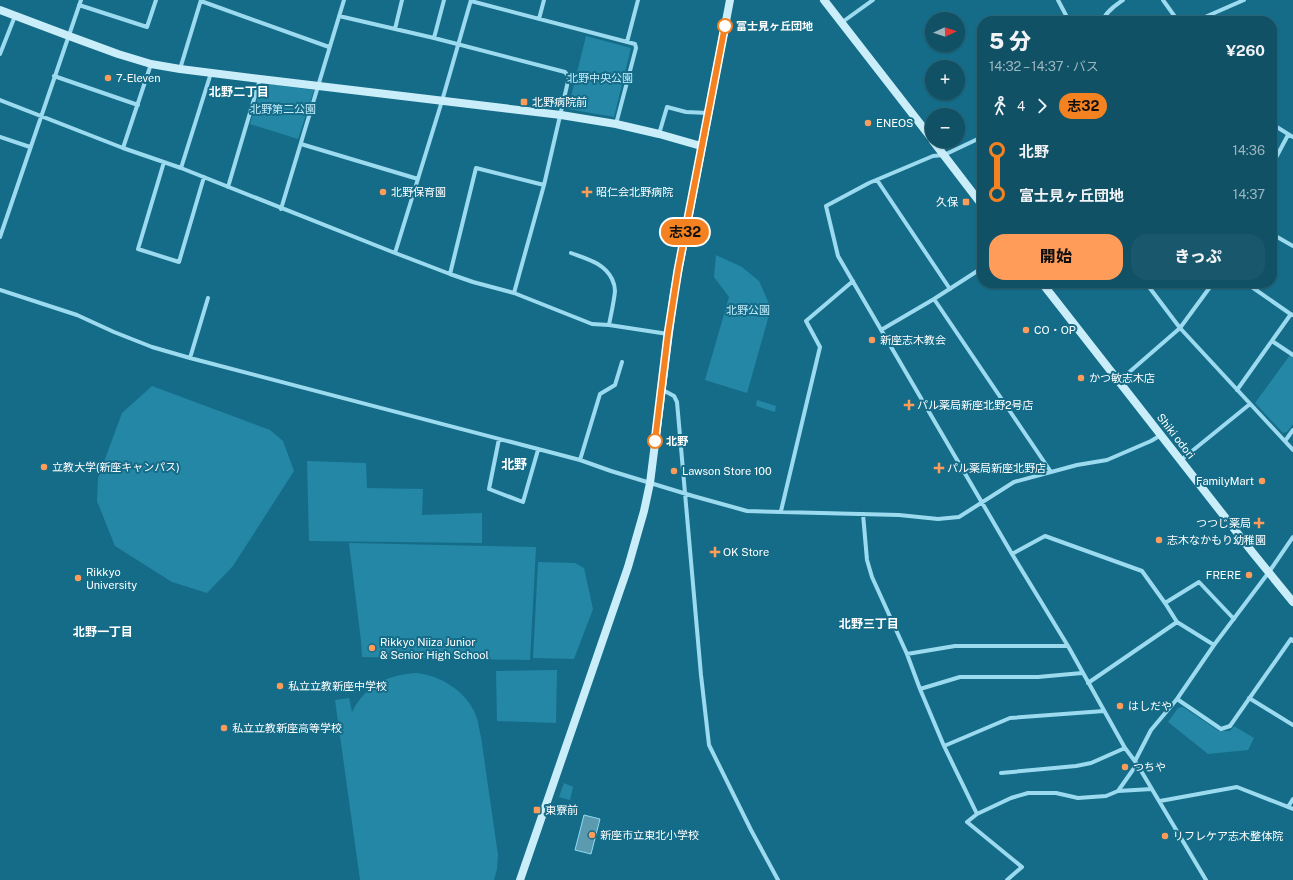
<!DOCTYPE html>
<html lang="ja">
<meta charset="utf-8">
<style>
body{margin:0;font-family:"Public Sans","Noto Sans JP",sans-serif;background:#19576c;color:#f1f3f6;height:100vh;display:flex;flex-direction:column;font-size:15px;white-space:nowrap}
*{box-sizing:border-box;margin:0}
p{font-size:13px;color:#9cb5bf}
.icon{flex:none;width:22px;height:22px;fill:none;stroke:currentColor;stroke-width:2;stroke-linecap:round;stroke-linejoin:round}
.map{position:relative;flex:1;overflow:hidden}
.side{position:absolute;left:977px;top:16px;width:300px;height:272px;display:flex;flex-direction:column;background:#105166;border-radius:16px;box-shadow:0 1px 3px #0004,0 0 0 1px #30687a}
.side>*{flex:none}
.badge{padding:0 8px;border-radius:13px;font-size:14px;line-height:26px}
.needle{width:26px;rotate:87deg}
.controls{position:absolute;left:925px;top:12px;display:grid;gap:8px}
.controls a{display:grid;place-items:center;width:40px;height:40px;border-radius:50%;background:#105166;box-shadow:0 1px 3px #0004,0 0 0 1px #30687a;font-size:20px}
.map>.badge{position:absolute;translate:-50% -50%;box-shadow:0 0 0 2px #fff}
.legs{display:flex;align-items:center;gap:6px;height:44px;padding:0 12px;font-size:13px}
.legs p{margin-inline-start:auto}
.head{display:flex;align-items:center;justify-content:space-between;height:68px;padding:0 12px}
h1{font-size:22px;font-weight:800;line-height:30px}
.button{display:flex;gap:8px;margin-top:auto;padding:8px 12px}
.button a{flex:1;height:46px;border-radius:16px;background:#ff9c5a;color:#111;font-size:16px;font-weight:800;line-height:46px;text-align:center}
.button a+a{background:#19576c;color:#f1f3f6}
ul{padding:0 12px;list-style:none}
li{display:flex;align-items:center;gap:14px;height:44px;font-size:15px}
li i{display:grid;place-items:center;width:6px;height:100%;margin:0 5px;background:currentColor}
li i::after{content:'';width:10px;height:10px;margin:-5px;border:3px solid;border-radius:50%;background:#105166}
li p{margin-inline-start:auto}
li:first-child i{background:linear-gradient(#0000 50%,currentColor 0)}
li:last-child i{background:linear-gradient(currentColor 50%,#0000 0)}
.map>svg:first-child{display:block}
</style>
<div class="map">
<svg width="1293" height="880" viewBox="0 0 1293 880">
<rect width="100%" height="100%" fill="#156c88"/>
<path fill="#2487a6" d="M 586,36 L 631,48 L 614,117 L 568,109 Z
M 262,83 L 314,90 L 298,139 L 250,124 Z
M 716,255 L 742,267 L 759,281 L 771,308 L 747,393 L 705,380 L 729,297 L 714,277 Z
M 1290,355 L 1293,358 L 1293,424 L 1287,432 L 1283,433 L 1255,403 Z
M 152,386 L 270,430 L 283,441 L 294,471 L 233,566 L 207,593 L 172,582 L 115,546 L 97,501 L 98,478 L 122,413 Z
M 757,400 L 776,406 L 775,412 L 756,406 Z
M 307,461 L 366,463 L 367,488 L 423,489 L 422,515 L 482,513 L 482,543 L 309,541 Z
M 349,543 L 536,547 L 530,660 L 362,657 L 361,641 Z
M 538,562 L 575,563 L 584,568 L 593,609 L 574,659 L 533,658 Z
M 557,670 L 556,723 L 497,721 L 496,671 Z
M 416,673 C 439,675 464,690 474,711 C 478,719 479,728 481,737 L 498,855 L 497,869 L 494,880 L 360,880 L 335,700 L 349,698 L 352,712 C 366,685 387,675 416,673 Z
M 1183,707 L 1219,731 L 1230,731 L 1234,726 L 1254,738 L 1248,750 L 1208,754 L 1168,722 L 1178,708 Z
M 564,783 L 573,787 L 570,800 L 559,797 Z"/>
<path fill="#5c9baf" stroke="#8edbf2" d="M 584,815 L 600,819 L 591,854 L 575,850 Z"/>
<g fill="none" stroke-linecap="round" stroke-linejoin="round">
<path stroke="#9cdbef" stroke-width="4" d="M 1058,0 L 1069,21
M 1163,0 L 1178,21
M 201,1 L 329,47
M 471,1 L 635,44 L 636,48 L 616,124
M 79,5 L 147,27 L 156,0
M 339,16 L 434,38 L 565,72 L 569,77 L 544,185 L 476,168 L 450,274 L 395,253
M 539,19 L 544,0
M 1103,21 C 1105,12 1116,5 1123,0
M 1196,21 L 1244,0
M 841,23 L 873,0
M 395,29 L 402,0
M 434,38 L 444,0
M 627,42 L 638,0
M 0,54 L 15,16
M 180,69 L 201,0
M 54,76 L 138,105
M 0,100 L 123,148 L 181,168 L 395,253 L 442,101 L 471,0
M 1272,124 L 1293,137
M 659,134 L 667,107 L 686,112 L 708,113
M 0,137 L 30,147
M 982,137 L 944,155 L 933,156 L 869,183 L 826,206 L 838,256 L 1012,554 L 1068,646 L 1125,748 L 1137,764 L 1206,880
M 301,144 L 418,179
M 123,148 L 151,64
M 164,162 L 138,249 L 179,262 L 204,177
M 1272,165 L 1288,135
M 181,168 L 211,73
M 877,180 L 950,289
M 228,187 L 260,79
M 281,209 L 344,0
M 1272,234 L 1293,246
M 0,237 L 81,0
M 571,253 C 587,259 604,263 612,279 C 614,283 615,286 615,291 C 614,302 611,314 609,325
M 450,274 L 473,282 L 514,293 L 544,185
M 1146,283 L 1180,328 L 1293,450
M 1246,283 L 1292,315
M 0,290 L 77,315 L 114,332 L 152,347 L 190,358 L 580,460 L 611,471 L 693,496 L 747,511 L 899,515 L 938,519 L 959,517 L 1014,482 L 1077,465 L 1107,460 L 1151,441 L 1161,435
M 514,293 L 592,324 L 609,325 L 668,334
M 934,299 L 1051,472
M 881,330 L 934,299 L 982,268
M 1272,341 L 1293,355
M 190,358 L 208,298
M 1119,381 L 1180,328 L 1213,283
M 661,389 L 674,396 L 677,402 L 701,675 L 709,745 L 751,830 L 778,880
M 1237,390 L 1291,314
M 499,439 L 489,489 L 523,502 L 538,450
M 1285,441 L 1293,430
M 580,460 L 600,394 L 615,385 L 622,362
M 1181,460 L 1250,404
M 781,511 L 820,347 L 806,321 L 853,281
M 863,514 L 867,560 L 872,577 L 907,654 L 920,689 L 944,746 L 977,814 L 1011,798 L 1028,793 L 1056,793 L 1078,798 L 1106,796 L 1118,791 L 1152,789
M 1012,554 L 1045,536 L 1142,571 L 1165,603 L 1177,622 L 1214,645
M 1165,603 L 1199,582 L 1234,619
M 907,654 L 955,646 L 1068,646
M 1088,683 L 1177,622
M 920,689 L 960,677 L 1038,677 L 1082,673
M 1249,698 L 1293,725
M 1177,699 L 1221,729 L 1230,726 L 1291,639 L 1293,641
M 944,746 L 1010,718 L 1104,711
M 1135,761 L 1151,730 L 1177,699 L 1214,645 L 1269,572 L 1293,537
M 1001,773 L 1076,766 L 1091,763 L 1125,748
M 1118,791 L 1137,764
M 1160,801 L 1237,787 L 1293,809
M 1288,807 L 1293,799
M 977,814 L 967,822 L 1022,867 L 1007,880"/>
<path stroke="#c9eefa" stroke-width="8" d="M 824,0 L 932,139
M 0,10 L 69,36 L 118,54 L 151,64 L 180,69 L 260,79 L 561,115 L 616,124 L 659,134 L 701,146
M 933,141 L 982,205
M 1042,283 L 1253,553 L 1293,602
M 520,880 L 628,567 L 644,511 L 650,483 L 674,293 L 730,0"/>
</g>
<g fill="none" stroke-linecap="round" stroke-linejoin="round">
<g stroke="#fff" stroke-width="9">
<path id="line-1" d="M 655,441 L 668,334 L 678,270 L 725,26"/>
</g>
<use href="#line-1" stroke="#f58220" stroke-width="6"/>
</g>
<g fill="#fff" stroke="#f58220" stroke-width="2">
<circle cx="725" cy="26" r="7"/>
<circle cx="655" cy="441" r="7"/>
</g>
<g fill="#ff9c5a" stroke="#156c88" stroke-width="1.5">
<circle cx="108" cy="78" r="4"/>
<rect x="520" y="98" width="8" height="8" rx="2"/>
<circle cx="868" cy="123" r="4"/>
<circle cx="383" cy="192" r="4"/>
<path d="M585 186h4v4h4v4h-4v4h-4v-4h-4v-4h4z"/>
<rect x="962" y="198" width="8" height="8" rx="2"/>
<circle cx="1026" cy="330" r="4"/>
<circle cx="872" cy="340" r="4"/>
<circle cx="1081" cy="378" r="4"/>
<path d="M907 399h4v4h4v4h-4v4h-4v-4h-4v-4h4z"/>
<circle cx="44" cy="467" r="4"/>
<path d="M937 462h4v4h4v4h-4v4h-4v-4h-4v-4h4z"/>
<circle cx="674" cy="471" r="4"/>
<circle cx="1262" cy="481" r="4"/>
<path d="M1257 517h4v4h4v4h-4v4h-4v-4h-4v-4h4z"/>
<circle cx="1159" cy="540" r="4"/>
<path d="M713 546h4v4h4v4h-4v4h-4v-4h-4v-4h4z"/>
<circle cx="1249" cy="575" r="4"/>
<circle cx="78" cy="578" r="4"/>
<circle cx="372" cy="648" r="4"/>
<circle cx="280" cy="686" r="4"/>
<circle cx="1120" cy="706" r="4"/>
<circle cx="224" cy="728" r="4"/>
<circle cx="1125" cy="767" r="4"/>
<rect x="533" y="806" width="8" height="8" rx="2"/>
<circle cx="592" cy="835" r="4"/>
<circle cx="1165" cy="836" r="4"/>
</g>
<g text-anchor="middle" stroke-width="4" stroke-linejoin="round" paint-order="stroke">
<g font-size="11" font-weight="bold" fill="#fff" stroke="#156c88" text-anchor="start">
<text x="736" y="30">富士見ヶ丘団地</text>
<text x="666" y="445">北野</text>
</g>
<g font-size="11" fill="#fff" stroke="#156c88" text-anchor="start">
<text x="116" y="82">7-Eleven</text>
<text x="532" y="106">北野病院前</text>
<text x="876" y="127">ENEOS</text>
<text x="391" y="196">北野保育園</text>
<text x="596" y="196">昭仁会北野病院</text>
<text x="958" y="206" text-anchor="end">久保</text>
<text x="1034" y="334">CO・OP</text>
<text x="880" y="344">新座志木教会</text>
<text x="1089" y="382">かつ敏志木店</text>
<text x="917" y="409">パル薬局新座北野2号店</text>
<text x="52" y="471">立教大学(新座キャンパス)</text>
<text x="947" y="472">パル薬局新座北野店</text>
<text x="682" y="475">Lawson Store 100</text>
<text x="1254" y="485" text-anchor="end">FamilyMart</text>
<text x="1251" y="527" text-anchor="end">つつじ薬局</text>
<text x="1167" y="544">志木なかもり幼稚園</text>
<text x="723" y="556">OK Store</text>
<text x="86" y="576">Rikkyo<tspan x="86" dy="13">University</tspan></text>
<text x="1241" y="579" text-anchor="end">FRERE</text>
<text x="380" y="646">Rikkyo Niiza Junior<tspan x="380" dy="13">&amp; Senior High School</tspan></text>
<text x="288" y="690">私立立教新座中学校</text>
<text x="1128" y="710">はしだや</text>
<text x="232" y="732">私立立教新座高等学校</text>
<text x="1133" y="771">つちや</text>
<text x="545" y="814">東寮前</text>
<text x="600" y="839">新座市立東北小学校</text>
<text x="1173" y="840">リフレケア志木整体院</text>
</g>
<g font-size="11" fill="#c2edfb" stroke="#156c88">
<text x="600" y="82">北野中央公園</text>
<text x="283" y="113">北野第二公園</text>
<text x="748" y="314">北野公園</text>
</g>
<g font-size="11" fill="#fff" stroke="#156c88">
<text transform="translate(1176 436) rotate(52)" y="4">Shiki odori</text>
</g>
<g font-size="12" font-weight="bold" fill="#fff" stroke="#156c88">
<text x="239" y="96">北野二丁目</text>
<text x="869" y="628">北野三丁目</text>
<text x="103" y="636">北野一丁目</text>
</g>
<g font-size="13" font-weight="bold" fill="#fff" stroke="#156c88">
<text x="514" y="469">北野</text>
</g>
</g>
</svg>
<div class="controls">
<a><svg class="needle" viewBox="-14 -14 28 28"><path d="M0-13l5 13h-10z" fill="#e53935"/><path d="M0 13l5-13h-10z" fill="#9cb5bf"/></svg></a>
<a>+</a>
<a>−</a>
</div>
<b class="badge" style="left:685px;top:232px;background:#f58220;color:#111">志32</b>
<section class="side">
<div class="head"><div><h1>5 分</h1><p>14:32 – 14:37 · バス</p></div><b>¥260</b></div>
<div class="legs"><svg class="icon" aria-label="walk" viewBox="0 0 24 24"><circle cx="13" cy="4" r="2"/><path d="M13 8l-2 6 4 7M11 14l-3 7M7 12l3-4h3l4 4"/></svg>4<svg class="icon" aria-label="forward" viewBox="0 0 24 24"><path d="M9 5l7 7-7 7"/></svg><b class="badge" style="background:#f58220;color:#111">志32</b></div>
<ul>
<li><i style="color:#f58220"></i><b>北野</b><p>14:36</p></li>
<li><i style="color:#f58220"></i><b>富士見ヶ丘団地</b><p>14:37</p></li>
</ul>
<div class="button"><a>開始</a><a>きっぷ</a></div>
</section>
</div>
